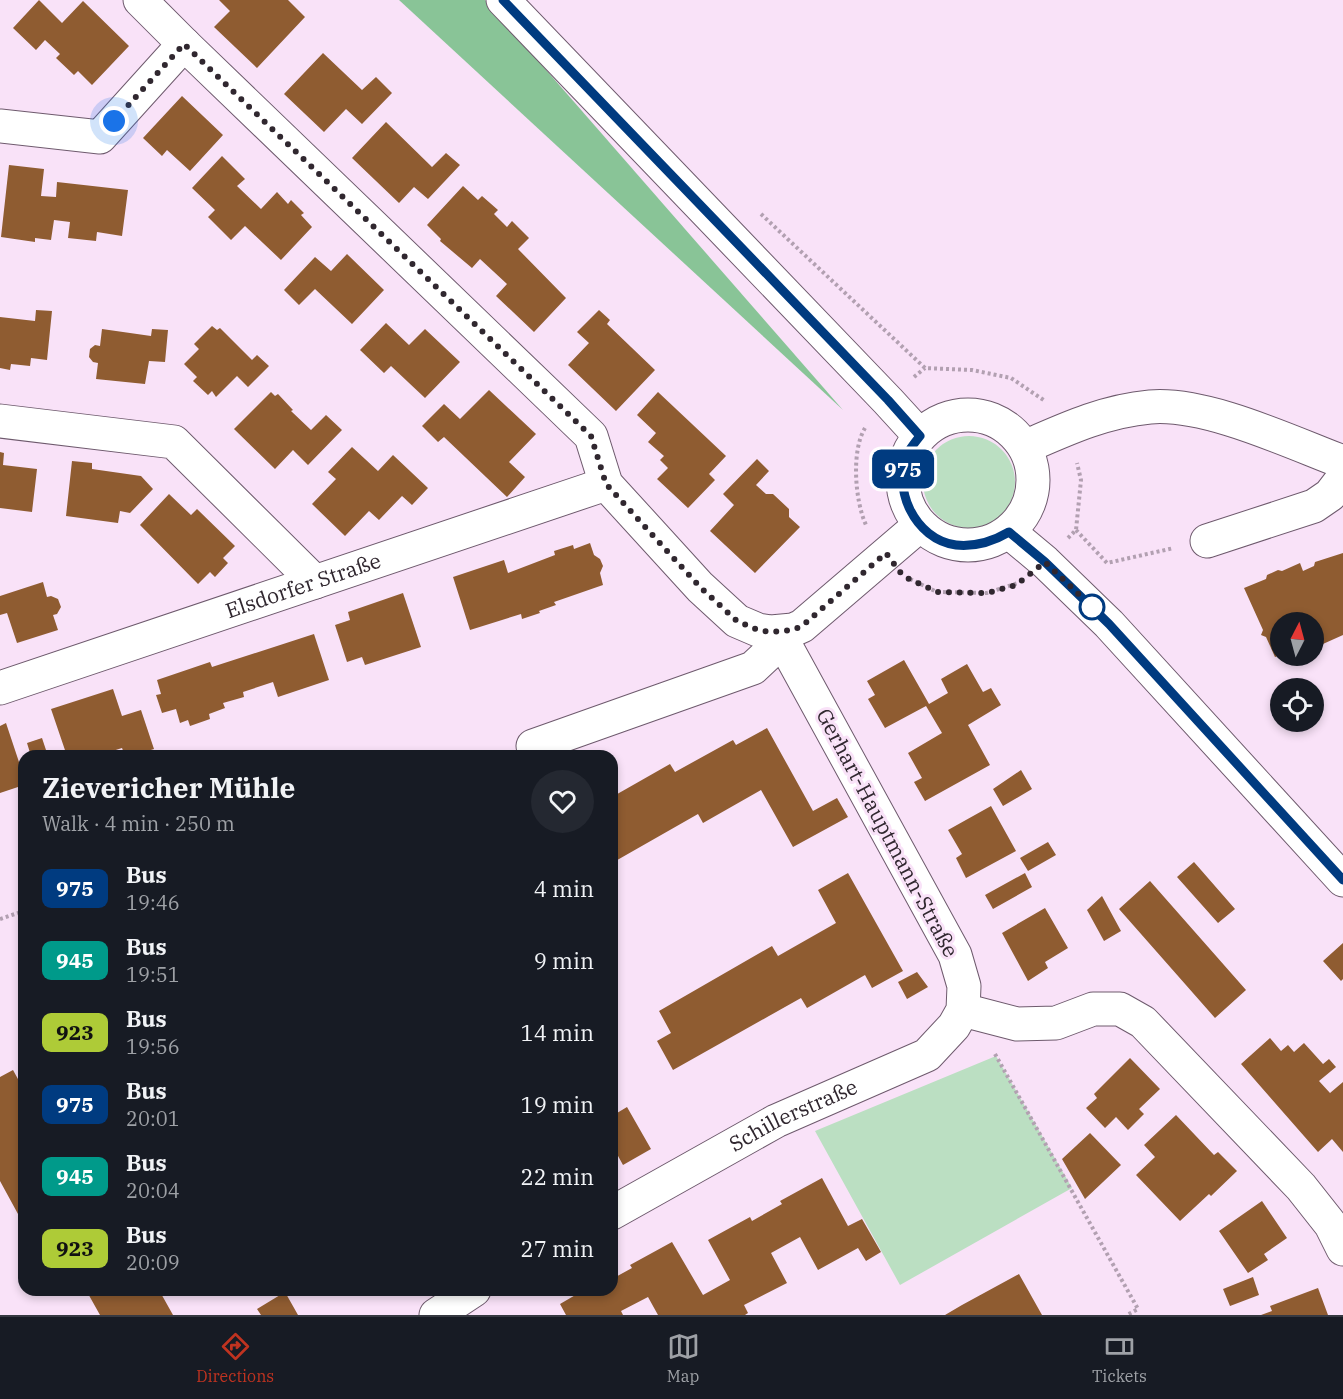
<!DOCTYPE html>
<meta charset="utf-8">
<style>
body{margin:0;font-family:"IBM Plex Serif",serif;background:#242831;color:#f1f3f6;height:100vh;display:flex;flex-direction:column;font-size:22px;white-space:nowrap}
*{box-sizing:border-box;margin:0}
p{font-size:20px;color:#9ea1a6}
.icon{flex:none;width:33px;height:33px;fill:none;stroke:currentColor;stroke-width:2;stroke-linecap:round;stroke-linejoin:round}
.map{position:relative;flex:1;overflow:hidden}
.sheet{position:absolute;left:18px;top:750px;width:600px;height:546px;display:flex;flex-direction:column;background:#171b24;border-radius:18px;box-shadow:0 3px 9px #0003}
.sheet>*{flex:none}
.badge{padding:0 12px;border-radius:9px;font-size:21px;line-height:39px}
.needle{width:39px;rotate:6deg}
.fabs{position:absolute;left:1270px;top:612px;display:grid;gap:12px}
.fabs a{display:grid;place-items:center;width:54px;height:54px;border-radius:50%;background:#171b24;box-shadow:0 3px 9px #0003;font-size:30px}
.you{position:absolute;width:30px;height:30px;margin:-15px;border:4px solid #fff;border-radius:50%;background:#1a73e8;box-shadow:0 0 0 9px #1a73e833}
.map>.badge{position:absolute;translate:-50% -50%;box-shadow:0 0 0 3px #fff}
.round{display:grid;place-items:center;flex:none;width:63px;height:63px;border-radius:32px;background:#242831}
.summary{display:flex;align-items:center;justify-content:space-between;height:102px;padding:0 24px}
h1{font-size:28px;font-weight:800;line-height:45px}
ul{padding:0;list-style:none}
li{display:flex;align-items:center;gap:18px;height:72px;padding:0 24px}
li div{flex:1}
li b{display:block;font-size:22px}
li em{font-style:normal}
li .badge{min-width:66px;font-weight:700;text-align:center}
.tabs{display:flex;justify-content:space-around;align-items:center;height:84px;border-top:2px solid #363941;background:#171b24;font-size:16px;color:#9ea1a6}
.tabs a{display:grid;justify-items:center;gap:3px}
.tabs .selected{color:#c03320}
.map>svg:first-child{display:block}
</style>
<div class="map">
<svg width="1343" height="1315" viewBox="0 0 1343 1315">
<rect width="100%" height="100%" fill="#f9e2f8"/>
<path fill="#bbdfc2" d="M923 482a46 46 0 1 1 92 0a46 46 0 1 1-92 0Z
M 996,1056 L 1072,1188 L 900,1285 L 815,1131 Z"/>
<path fill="#89c497" d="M 399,0 L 485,0 L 843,410 Z"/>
<path fill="#8f5c31" d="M 39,0 L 62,23 L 83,1 L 129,46 L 92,85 L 78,71 L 74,75 L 56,58 L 60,54 L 45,40 L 36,50 L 13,28 Z
M 219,0 L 288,0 L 305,17 L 257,68 L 214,27 L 230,11 Z
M 323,53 L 362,90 L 376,77 L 392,93 L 362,124 L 346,109 L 324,132 L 284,94 Z
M 182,96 L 223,135 L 190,171 L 167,150 L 162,156 L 143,138 Z
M 386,122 L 432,167 L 446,153 L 460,165 L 428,199 L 414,187 L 399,203 L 352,158 Z
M 222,156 L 245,179 L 237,186 L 261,209 L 277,192 L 288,204 L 291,200 L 304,213 L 301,215 L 312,227 L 281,260 L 245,226 L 231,240 L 208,217 L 215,210 L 192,188 Z
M 9,165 L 44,169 L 41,196 L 56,197 L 57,182 L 128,190 L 122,236 L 97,232 L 96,241 L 68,238 L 70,222 L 54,220 L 51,240 L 35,238 L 35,242 L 1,237 Z
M 463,186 L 478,200 L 482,196 L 498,210 L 494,214 L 507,227 L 512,221 L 529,238 L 518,249 L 566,298 L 534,332 L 496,296 L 507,284 L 480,259 L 472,268 L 440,241 L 441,239 L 427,225 Z
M 347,254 L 384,290 L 352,324 L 315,289 L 299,305 L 284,290 L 315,257 L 331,271 Z
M 36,310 L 52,311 L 47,360 L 31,358 L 30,366 L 11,364 L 10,370 L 0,368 L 0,317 L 35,321 Z
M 599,310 L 610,320 L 607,324 L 655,370 L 616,411 L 568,365 L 589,343 L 577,332 Z
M 386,323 L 409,345 L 425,329 L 460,362 L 425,398 L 391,366 L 384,373 L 360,350 Z
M 212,326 L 217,330 L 220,328 L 252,360 L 257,355 L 269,366 L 248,387 L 237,376 L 216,397 L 212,391 L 208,395 L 193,381 L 197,377 L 184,364 L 199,349 L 194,344 Z
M 102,329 L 151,336 L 152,329 L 168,330 L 165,362 L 149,361 L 145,384 L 96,379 L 98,363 L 93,362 L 89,357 L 90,349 L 95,345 L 100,346 Z
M 489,390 L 536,434 L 509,462 L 525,477 L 507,497 L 444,437 L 438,442 L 422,426 L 444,404 L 460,419 Z
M 271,392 L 275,396 L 278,394 L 293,410 L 291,411 L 311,430 L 326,415 L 342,430 L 308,465 L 293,450 L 275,469 L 234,429 Z
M 658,392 L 726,456 L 709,474 L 715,480 L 688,508 L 657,479 L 668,468 L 660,460 L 664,456 L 648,442 L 656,433 L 637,415 Z
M 352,447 L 378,471 L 393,455 L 428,488 L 412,505 L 402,496 L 379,520 L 369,511 L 345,536 L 312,504 L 336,479 L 328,472 Z
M 0,452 L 4,453 L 3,465 L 37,469 L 32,512 L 0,508 Z
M 757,459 L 769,471 L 756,485 L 766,494 L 773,494 L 789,509 L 789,517 L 800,527 L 755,573 L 710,531 L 734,505 L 723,494 Z
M 72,461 L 92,463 L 92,469 L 141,476 L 153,489 L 130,513 L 120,511 L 118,523 L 66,516 Z
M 169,494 L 191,515 L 197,509 L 235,546 L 223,558 L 228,563 L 215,577 L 210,572 L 198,584 L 140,525 Z
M 590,543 L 594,555 L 600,559 L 603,566 L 600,573 L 603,585 L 554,602 L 556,605 L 539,611 L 540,613 L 522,619 L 521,614 L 470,630 L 453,577 L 504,560 L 508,573 L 555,555 L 554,551 L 573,545 L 574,549 Z
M 1343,553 L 1343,635 L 1314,648 L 1314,622 L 1281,622 L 1281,655 L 1275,657 L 1266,637 L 1261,635 L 1263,630 L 1244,588 L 1266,579 L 1267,575 L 1278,570 L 1282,571 L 1300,563 L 1303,571 L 1314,566 L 1315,562 Z
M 43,582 L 47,597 L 51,596 L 58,599 L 61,607 L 57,614 L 53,615 L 58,630 L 17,643 L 7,613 L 0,615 L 0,596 Z
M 403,593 L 421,647 L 365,665 L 362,657 L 347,662 L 335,625 L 350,620 L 348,612 Z
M 314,634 L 329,680 L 278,697 L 273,682 L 243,692 L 244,697 L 223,703 L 225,708 L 209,714 L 210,719 L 190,726 L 188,720 L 180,723 L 176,709 L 162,713 L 156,695 L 161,694 L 157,680 L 210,662 L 212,667 Z
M 904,660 L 929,704 L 948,693 L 941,679 L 967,664 L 983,692 L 991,688 L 1001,705 L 968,725 L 990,765 L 925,801 L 914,782 L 922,778 L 908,753 L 942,733 L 926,706 L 885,728 L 868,699 L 875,695 L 867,681 Z
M 113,689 L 122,716 L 141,710 L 154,749 L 132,756 L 125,756 L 122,748 L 97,756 L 67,756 L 51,709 Z
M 6,723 L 24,777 L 24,785 L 0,793 L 0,726 Z
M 767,728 L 813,811 L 837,798 L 848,817 L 793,847 L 761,790 L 703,823 L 698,814 L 612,863 L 612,797 L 670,764 L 675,772 L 733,740 L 736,745 Z
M 42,738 L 48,756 L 31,756 L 27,743 Z
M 1021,770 L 1032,789 L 1003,806 L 993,789 Z
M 991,806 L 1016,851 L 966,878 L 956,858 L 962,854 L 948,830 Z
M 1048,842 L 1056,855 L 1028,871 L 1020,858 Z
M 1194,862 L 1235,909 L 1218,923 L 1177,877 Z
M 848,873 L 903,971 L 872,988 L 865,975 L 807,1008 L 801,998 L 673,1070 L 657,1041 L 671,1033 L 659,1011 L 772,946 L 778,956 L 836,923 L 818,890 Z
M 1025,873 L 1032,887 L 993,909 L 985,895 Z
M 1150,881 L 1246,990 L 1215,1018 L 1119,909 Z
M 1102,896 L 1121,931 L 1104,941 L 1087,910 Z
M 1045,908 L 1068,948 L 1045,962 L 1048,968 L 1028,981 L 1002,933 Z
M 1343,943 L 1343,979 L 1341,981 L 1323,961 Z
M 917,972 L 928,987 L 907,999 L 898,982 Z
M 1270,1038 L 1281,1051 L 1288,1045 L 1294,1052 L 1304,1043 L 1323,1064 L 1329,1059 L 1336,1067 L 1319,1081 L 1330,1093 L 1343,1082 L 1343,1152 L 1332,1139 L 1318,1152 L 1241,1064 Z
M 1130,1058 L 1160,1089 L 1139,1109 L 1144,1114 L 1128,1130 L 1116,1117 L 1105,1128 L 1086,1108 L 1097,1098 L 1094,1094 Z
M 13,1070 L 24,1090 L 24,1225 L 0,1181 L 0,1077 Z
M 627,1107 L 651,1149 L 623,1165 L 612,1145 L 612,1116 Z
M 1176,1115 L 1214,1155 L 1218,1152 L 1237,1171 L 1211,1196 L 1209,1194 L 1180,1221 L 1136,1175 L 1155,1157 L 1144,1145 Z
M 1090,1133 L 1121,1165 L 1085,1199 L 1062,1159 Z
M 822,1178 L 848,1226 L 862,1219 L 881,1252 L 866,1261 L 858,1248 L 818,1270 L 800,1237 L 771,1253 L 787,1283 L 744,1305 L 748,1313 L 745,1315 L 658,1315 L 648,1297 L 621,1311 L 623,1315 L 566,1315 L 560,1304 L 584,1290 L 612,1290 L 612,1279 L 632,1268 L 630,1265 L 672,1242 L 703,1295 L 730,1280 L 708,1240 L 750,1217 L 752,1221 L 782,1204 L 780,1201 Z
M 1262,1201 L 1287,1238 L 1264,1254 L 1268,1260 L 1248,1273 L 1219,1231 Z
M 1019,1274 L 1042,1315 L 945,1315 L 962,1305 Z
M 1253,1277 L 1259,1295 L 1230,1306 L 1223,1289 Z
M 1318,1288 L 1328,1315 L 1261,1315 L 1272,1311 L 1270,1306 Z
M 86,1290 L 159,1290 L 173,1315 L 100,1315 Z
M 285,1292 L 298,1315 L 261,1315 L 257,1309 Z"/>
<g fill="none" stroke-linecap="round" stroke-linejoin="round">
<g stroke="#6e5a6d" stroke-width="35">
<g id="street">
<path d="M 140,0 L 184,44 L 591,436 L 606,484 L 700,587 L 737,621 L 758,630 L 771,632 L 793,630 L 802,626 L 920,525"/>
<path d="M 0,126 L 100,137 L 184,44"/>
<path d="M 0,421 L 174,442 L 315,582"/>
<path d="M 1025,447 C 1066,429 1105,411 1150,407 C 1206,402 1290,442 1343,462"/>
<path d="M 1207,541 L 1314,506 L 1330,495 L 1343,478"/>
<path id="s1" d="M 0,688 L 606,484"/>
<path d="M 533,746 L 753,668 L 769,653 L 778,632"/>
<path d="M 963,1010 L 1017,1024 L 1056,1023 L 1093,1009 L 1120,1009 L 1143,1022 L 1301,1187 L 1331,1225 L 1343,1249"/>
<path id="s2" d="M 612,1213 L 776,1121 L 927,1055 L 954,1026 L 963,1010 L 964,986 L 955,955 L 778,632"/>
<path d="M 436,1315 L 474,1290"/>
</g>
</g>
<g stroke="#6e5a6d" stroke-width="35">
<path id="secondary" d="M 503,0 L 888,401 L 920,436
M903 480a65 65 0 1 1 130 0a65 65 0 1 1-130 0Z
M 1009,532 L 1045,562 L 1109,624 L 1343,880"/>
</g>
<path stroke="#b2a0b1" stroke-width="4" stroke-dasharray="3 3" stroke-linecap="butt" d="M 761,214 L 925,368 L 972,370 L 1011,378 L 1045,401
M 914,377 L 925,368
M 865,428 C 851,451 855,501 866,525
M 1076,530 L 1107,563 L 1174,548
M 1068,538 L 1076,530 L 1081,480 L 1077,463
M 910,579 L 937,592 L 987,593 L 1018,583
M 0,919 L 24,911
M 995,1054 L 1138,1309 L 1127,1315"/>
<use href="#street" stroke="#fff" stroke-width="33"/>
<use href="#secondary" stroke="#fff" stroke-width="33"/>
</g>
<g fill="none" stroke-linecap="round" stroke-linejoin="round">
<g stroke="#fff" stroke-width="14">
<path id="line" d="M 503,0 L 888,400 L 920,436 C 916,441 912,446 909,451 C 890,487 915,540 956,545 C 976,547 992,542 1009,532 L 1045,562 L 1109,624 L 1343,880"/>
</g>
<use href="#line" stroke="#003b80" stroke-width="9"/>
<path stroke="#30272f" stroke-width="6" stroke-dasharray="0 10.8" d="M 114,121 L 184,44 L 591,436 L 606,484 L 700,587 L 737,621 L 758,630 L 771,632 L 793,630 L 802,626 L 886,553 L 903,576 L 937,592 L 987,593 L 1016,585 L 1045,562 L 1092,607"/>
</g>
<circle fill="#fff" stroke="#003b80" stroke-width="3" cx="1092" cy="607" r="12"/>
<g text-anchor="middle" stroke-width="6" stroke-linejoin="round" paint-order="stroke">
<g font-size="21" fill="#30272f" stroke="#f9e2f8">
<text dy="7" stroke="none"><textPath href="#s1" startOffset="320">Elsdorfer Straße</textPath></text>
<text transform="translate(887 833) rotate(62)" y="7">Gerhart-Hauptmann-Straße</text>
<text dy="7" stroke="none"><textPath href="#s2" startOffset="206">Schillerstraße</textPath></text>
</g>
</g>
</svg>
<div class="fabs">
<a><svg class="needle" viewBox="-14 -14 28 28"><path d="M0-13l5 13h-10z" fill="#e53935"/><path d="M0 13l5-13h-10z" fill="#9ea1a6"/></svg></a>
<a><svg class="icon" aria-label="locate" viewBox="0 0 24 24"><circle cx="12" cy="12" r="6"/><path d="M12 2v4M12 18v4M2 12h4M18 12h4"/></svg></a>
</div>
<div class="you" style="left:114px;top:121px"></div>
<b class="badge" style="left:903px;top:469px;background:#003b80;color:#fff">975</b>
<section class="sheet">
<div class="summary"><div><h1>Zievericher Mühle</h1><p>Walk · 4 min · 250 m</p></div><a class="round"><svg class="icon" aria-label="heart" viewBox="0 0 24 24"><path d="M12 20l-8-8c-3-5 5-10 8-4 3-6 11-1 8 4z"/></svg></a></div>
<ul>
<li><span class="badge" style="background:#003b80;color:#fff">975</span><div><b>Bus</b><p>19:46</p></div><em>4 min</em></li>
<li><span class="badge" style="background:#009a8a;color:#fff">945</span><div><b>Bus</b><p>19:51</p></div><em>9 min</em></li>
<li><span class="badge" style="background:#aecb37;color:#111">923</span><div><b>Bus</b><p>19:56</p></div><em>14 min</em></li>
<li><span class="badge" style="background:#003b80;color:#fff">975</span><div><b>Bus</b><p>20:01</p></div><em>19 min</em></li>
<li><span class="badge" style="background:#009a8a;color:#fff">945</span><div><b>Bus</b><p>20:04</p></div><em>22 min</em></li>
<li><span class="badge" style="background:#aecb37;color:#111">923</span><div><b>Bus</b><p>20:09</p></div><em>27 min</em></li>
</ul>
</section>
</div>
<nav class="tabs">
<a class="selected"><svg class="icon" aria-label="directions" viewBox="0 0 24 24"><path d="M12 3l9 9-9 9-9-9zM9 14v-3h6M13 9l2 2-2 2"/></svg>Directions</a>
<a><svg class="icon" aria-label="map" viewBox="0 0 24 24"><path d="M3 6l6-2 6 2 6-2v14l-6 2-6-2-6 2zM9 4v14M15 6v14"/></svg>Map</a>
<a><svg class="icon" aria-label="tickets" viewBox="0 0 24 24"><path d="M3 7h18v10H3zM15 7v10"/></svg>Tickets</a>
</nav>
